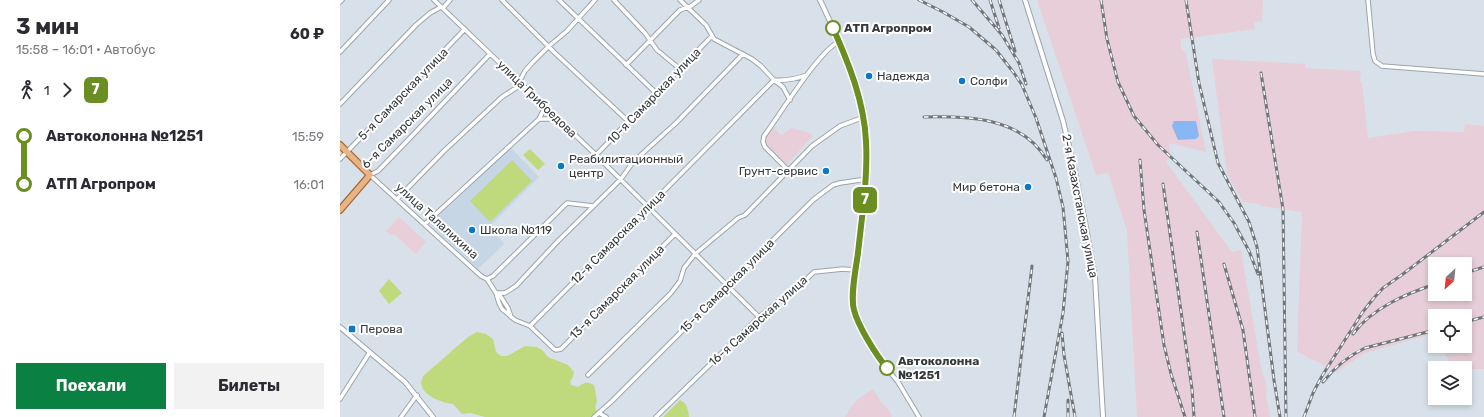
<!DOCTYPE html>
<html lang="ru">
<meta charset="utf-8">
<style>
body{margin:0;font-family:Rubik,sans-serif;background:#f2f2f3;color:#2b2b33;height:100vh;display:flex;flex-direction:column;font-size:15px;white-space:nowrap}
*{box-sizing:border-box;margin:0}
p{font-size:13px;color:#7c7c81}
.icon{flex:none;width:22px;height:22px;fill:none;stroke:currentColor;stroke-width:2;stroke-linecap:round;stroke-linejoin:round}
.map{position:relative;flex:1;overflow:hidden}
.details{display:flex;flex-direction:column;background:#fff;width:340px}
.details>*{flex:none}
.badge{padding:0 8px;border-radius:6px;font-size:14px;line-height:26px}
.needle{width:26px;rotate:207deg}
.fabs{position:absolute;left:1088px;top:257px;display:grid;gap:8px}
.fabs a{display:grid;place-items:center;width:44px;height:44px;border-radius:0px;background:#fff;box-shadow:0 2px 6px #0003;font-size:20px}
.map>.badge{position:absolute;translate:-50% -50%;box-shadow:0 0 0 2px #fff}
.legs{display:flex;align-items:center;gap:6px;height:44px;padding:0 16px;font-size:13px}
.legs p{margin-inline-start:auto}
.headline{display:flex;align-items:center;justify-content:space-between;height:68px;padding:0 16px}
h1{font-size:22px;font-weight:700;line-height:30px}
.primary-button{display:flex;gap:8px;margin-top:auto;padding:8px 16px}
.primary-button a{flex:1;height:46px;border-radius:0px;background:#0b8043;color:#fff;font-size:16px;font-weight:700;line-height:46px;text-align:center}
.primary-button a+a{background:#f2f2f3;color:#2b2b33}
ul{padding:0 16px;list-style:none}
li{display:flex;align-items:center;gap:14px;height:48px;font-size:15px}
li i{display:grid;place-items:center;width:6px;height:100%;margin:0 5px;background:currentColor}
li i::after{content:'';width:10px;height:10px;margin:-5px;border:3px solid;border-radius:50%;background:#fff}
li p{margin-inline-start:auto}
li:first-child i{background:linear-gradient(#0000 50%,currentColor 0)}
li:last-child i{background:linear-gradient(currentColor 50%,#0000 0)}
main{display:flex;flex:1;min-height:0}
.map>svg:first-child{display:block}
</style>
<main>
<section class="details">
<div class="headline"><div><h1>3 мин</h1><p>15:58 – 16:01 · Автобус</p></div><b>60 ₽</b></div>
<div class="legs"><svg class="icon" aria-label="walk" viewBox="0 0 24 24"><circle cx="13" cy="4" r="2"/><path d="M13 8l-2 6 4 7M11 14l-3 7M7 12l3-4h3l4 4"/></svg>1<svg class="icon" aria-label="forward" viewBox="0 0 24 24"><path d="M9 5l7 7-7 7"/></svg><b class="badge" style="background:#6b8e23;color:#fff">7</b></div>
<ul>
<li><i style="color:#6b8e23"></i><b>Автоколонна №1251</b><p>15:59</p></li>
<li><i style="color:#6b8e23"></i><b>АТП Агропром</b><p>16:01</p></li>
</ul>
<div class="primary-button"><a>Поехали</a><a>Билеты</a></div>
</section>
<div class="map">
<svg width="1144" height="417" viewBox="0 0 1144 417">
<rect width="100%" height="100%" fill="#d8e1e9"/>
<path fill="#e7ced8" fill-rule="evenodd" d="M 697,0 L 923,0 L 922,21 L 914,23 L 915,29 L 841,39 L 841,48 L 846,54 L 866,152 L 829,143 L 830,158 L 826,162 L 892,252 L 901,250 L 922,373 L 924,376 L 927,390 L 926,394 L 930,417 L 797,417 L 787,231 L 768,173 L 756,175 Z
M 872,59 L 965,64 L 965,68 L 1021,71 L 1020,81 L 1022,83 L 1028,138 L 1074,131 L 1124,132 L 1125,124 L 1144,126 L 1144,369 L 1125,369 L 1125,368 L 1113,368 L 1103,350 L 1103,346 L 1125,346 L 1125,316 L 1095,316 L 1095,333 L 1025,353 L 997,372 L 957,352 L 962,212 L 921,206 L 919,204 L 903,202 L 887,174 ZM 1095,264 L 1125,264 L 1125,294 L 1095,294 Z
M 433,127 L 441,135 L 452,128 L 470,133 L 473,136 L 447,164 L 426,146 L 425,142 L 426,137 Z
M 59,217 L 86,242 L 76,254 L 54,234 L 52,236 L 46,231 Z
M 533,389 L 541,402 L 549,410 L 552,417 L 505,417 L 513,404 L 522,396 Z"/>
<path fill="#c6d6e4" d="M 171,148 L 199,177 L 150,226 L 164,244 L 138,269 L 90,224 Z"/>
<path fill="#bfda7d" d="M 190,149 L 205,164 L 198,170 L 183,155 Z
M 172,160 L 192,181 L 150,222 L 130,201 Z
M 49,279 L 62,293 L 49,304 L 39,291 Z
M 137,332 L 146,334 L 153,339 L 156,352 L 161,356 L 167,356 L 185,346 L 197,347 L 202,350 L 208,357 L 228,365 L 234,372 L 233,377 L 230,382 L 231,385 L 238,387 C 245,382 247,381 254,385 L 257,401 L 255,408 L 261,417 L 145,417 L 130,413 L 122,414 L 113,404 C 103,403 82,396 81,383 C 81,381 83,378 83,376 L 128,337 Z
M 340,400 C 347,403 348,409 349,417 L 323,417 Z"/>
<path fill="#88b7f4" d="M 834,121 L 856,121 L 859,136 L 856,139 L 838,140 L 832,126 Z"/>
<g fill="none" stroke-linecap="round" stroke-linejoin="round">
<g stroke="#9ba4ac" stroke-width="5.5">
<path id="minor" d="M 94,0 L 256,155 L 419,317
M 162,0 L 215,53 L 289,122
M 219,0 L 316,93
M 274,0 L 305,33 L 317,50 L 340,69
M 340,0 L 366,25 L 374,39 L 412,59 L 421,66 L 434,80 L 443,87 L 450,100
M 1028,0 L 1033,54 L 1035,61 L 1042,66 L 1144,74
M 0,2 L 2,0
M 103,8 L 110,0
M 0,52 L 49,0
M 150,54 L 69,139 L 38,171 L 30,175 L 141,276 L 147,279 L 156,293 L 159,303 L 162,309 L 175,320 L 190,326 L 214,349 L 216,350 L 221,349 L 335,234
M 286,65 L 340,10 L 351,6 L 359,0
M 0,104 L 76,25 L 90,13 L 101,7
M 199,119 L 218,119
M 256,155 L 316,93 L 372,36
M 0,159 L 125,29
M 449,171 L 425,147 L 423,142 L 424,136 C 439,116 480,49 499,42
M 57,199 L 105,150 L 162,97 L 176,88 L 185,71 L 192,63 L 209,46 L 227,31 L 255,0
M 85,224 L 199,119 L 205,107
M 147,279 L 153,276 L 227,203 L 253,206
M 156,293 L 165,293 L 176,286 L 218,241 L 281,179 L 293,162 L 336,123 L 403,54
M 159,294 L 168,308 L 171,317
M 190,326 L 434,80 C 446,81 456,79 467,75
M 248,375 L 331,293 L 340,281 L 344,268 L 355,254 L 398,218 L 405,215 L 472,146 L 500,126 L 524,117 L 526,142 L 527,179 L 515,270 L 513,303 L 514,309 L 519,322 L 539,359 L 558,382 L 579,417
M 0,399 L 30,352
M 259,413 L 266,417
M 61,417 L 77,395
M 254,417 L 271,402 L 473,200 L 493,185 L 500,183 L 527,179
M 316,417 L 419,317 L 437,302 L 453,292 L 474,272 L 503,269 L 515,270"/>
</g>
<g stroke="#9ba4ac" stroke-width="6">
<path id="tertiary" d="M 480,0 C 498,38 516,76 524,117
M 685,0 L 723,121 L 733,163 L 745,222 L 755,277 L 763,417
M 0,327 L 65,382 L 93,417"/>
</g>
<g stroke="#a06836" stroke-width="8">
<path id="primary" d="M 0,145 L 30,175 L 0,210"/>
</g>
<use href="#minor" stroke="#fff" stroke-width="3.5"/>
<use href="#tertiary" stroke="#fff" stroke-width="4"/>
<use href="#primary" stroke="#e8b485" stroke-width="5.5"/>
<g stroke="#70767b" stroke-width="3">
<path id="rail" d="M 579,0 L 603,12 L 629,27 L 656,50 L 674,73 L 682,85 L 696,118 L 716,178 L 723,207 L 728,261 L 723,313 L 704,417
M 632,0 L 662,35 L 679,63 L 686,84
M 650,0 L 659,28
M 659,0 L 675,51
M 761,0 L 767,39 L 778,82 L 794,116 L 818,145 L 879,202 L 894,223 L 909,251 L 918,274
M 846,0 L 859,83 L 878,163 L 909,222 L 917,247 L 934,380 L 940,417
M 921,73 L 943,209 L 946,417
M 584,117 C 629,116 681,117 707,160
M 800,160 L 804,210 L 824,345 L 831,374 L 845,417
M 823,184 L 852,389 L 854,417
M 857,232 L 884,417
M 884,264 L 903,330 L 915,417
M 1125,273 L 1144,267
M 1125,322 L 1144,317
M 722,333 L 724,355 L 735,417
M 1013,334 C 1032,308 1066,294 1095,284
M 983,382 C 995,367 1008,356 1025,348 L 1095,330
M 674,417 L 692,266
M 728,417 L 728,400
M 964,417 L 973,393 L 982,376 L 1022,313 L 1033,299 L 1043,288 L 1063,274 L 1144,212"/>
</g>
<use href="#rail" stroke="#fff" stroke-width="1.5" stroke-dasharray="4.5" stroke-linecap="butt"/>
</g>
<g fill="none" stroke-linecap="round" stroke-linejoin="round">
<g stroke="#fff" stroke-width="9">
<path id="line-1" d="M 493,28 C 509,64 524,101 526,141 C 528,179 522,215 518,253 C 516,268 510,296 514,310 C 518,326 536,355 547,368"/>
</g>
<use href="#line-1" stroke="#6b8e23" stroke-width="6"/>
</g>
<g fill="#fff" stroke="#6b8e23" stroke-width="2">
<circle cx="493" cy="28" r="7"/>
<circle cx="547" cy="368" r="7"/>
</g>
<g fill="#0a7ac4" stroke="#fff" stroke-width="1.5">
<circle cx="529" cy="76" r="4"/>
<circle cx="622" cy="81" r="4"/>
<circle cx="221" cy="166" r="4"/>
<circle cx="486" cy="171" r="4"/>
<circle cx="688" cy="187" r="4"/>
<circle cx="132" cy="230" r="4"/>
<rect x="8" y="325" width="8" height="8" rx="2"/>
</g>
<g text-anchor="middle" stroke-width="4" stroke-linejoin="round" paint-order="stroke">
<g font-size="12" font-weight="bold" fill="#35393c" stroke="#fff" text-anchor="start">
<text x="504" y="32">АТП Агропром</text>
<text x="558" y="365">Автоколонна<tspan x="558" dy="14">№1251</tspan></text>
</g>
<g font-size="12" fill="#35393c" stroke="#fff" text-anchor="start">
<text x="537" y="80">Надежда</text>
<text x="630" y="85">Солфи</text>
<text x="229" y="163">Реабилитационный<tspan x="229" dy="14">центр</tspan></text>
<text x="478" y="175" text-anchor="end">Грунт-сервис</text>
<text x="680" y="191" text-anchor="end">Мир бетона</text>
<text x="140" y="234">Школа №119</text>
<text x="20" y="333">Перова</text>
</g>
<g font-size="12" fill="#35393c" stroke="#fff">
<text transform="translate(63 94) rotate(-46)" y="4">5-я Самарская улица</text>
<text transform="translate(314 96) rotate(-46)" y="4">10-я Самарская улица</text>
<text transform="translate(197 99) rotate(44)" y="4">улица Грибоедова</text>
<text transform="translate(67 123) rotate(-45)" y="4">6-я Самарская улица</text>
<text transform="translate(740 206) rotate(79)" y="4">2-я Казахстанская улица</text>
<text transform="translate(97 221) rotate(42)" y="4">улица Талалихина</text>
<text transform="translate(278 237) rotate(-45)" y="4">12-я Самарская улица</text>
<text transform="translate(387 286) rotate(-45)" y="4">15-я Самарская улица</text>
<text transform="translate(277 292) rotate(-45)" y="4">13-я Самарская улица</text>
<text transform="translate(418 321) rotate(-42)" y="4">16-я Самарская улица</text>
</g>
</g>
</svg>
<div class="fabs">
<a><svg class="needle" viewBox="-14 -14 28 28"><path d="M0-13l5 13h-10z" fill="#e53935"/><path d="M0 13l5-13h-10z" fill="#7c7c81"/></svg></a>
<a><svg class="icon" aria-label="locate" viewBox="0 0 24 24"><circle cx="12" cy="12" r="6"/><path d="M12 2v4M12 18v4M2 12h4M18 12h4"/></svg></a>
<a><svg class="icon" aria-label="layers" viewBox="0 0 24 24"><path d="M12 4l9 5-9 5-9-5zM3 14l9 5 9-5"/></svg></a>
</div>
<b class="badge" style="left:525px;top:200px;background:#6b8e23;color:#fff">7</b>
</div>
</main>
